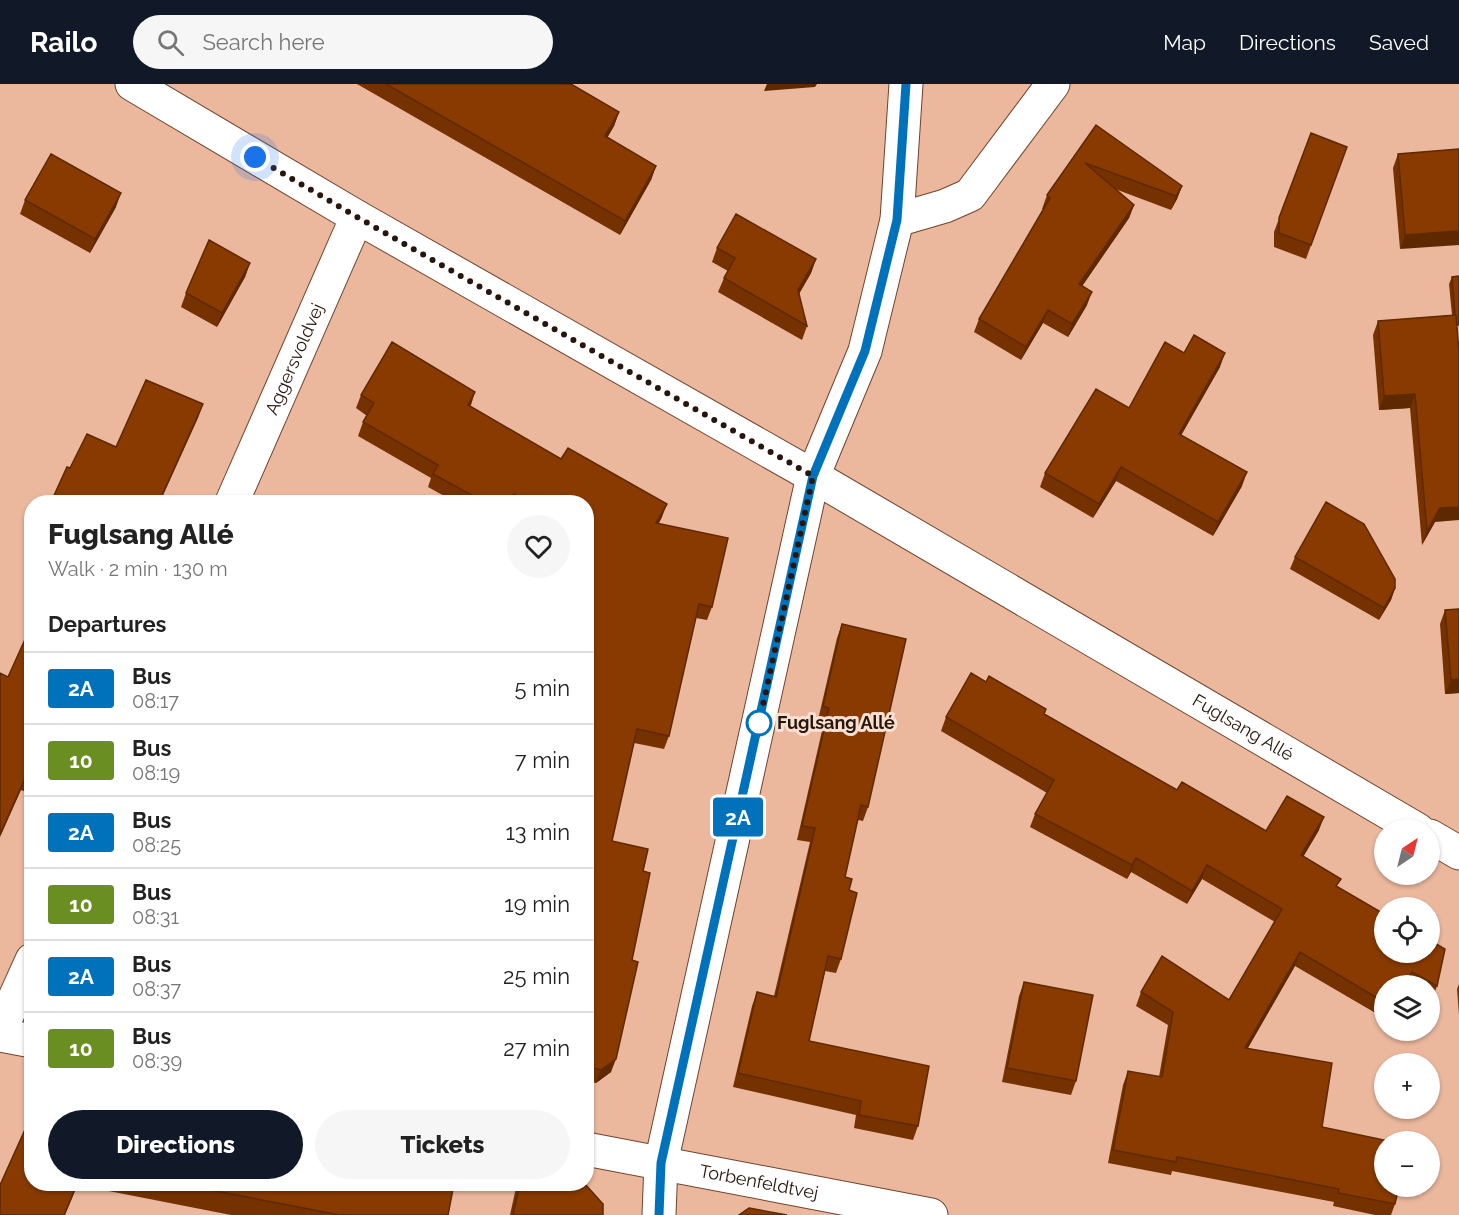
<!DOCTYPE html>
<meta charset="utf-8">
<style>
body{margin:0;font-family:Raleway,sans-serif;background:#f6f6f6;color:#222;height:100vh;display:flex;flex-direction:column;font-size:22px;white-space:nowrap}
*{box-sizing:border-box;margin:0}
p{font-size:20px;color:#767676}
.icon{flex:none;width:33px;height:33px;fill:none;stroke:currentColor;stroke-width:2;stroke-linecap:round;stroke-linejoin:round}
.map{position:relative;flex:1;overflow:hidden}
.panel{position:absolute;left:24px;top:411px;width:570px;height:696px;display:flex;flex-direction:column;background:#fff;border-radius:24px;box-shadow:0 2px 4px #0004}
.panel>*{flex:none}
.badge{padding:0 12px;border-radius:4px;font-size:21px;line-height:39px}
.needle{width:39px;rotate:35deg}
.buttons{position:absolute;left:1374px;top:735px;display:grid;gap:12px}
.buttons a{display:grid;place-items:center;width:66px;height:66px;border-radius:50%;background:#fff;box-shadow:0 2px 4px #0004;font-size:30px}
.you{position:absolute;width:30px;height:30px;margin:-15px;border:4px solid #fff;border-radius:50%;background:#1a73e8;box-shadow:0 0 0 9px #1a73e833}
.map>.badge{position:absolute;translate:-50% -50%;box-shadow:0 0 0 3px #fff}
h2{padding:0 24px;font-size:22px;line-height:54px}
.round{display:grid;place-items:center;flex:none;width:63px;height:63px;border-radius:32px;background:#f6f6f6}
.headline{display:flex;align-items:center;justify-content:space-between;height:102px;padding:0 24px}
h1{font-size:28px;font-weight:800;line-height:45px}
.action{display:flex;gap:12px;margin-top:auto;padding:12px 24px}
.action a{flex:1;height:69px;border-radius:36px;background:#111827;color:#fff;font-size:24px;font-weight:800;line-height:69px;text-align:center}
.action a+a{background:#f6f6f6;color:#222}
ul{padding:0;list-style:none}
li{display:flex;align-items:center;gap:18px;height:72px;padding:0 24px;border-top:2px solid #e0e0e0}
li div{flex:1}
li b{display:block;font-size:22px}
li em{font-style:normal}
li .badge{min-width:66px;font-weight:700;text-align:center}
header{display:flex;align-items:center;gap:36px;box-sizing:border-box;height:84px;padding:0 30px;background:#111827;color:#fff}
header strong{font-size:28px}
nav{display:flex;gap:33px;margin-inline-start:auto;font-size:21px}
.search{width:420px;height:54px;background:#f6f6f6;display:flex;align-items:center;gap:15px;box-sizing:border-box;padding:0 21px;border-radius:33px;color:#767676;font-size:22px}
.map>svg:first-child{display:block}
</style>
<header>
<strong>Railo</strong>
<div class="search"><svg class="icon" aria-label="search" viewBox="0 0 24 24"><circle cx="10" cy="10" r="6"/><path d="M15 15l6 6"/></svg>Search here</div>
<nav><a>Map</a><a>Directions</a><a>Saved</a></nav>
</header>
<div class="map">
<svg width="1459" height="1131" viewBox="0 0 1459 1131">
<rect width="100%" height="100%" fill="#ebb89e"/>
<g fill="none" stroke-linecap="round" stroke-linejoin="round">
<g stroke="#6f442d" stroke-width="35">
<g id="minor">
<path id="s1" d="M 132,0 L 357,133 L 813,392 L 1418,746"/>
<path d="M 897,136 L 945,122 L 970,111 L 1053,0"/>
<path id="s2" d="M 232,418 L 357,133"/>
<path d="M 1430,752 L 1459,769"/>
<path d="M 0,947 L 32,876"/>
<path d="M 0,951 L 32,957"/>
<path id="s3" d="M 586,1065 L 931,1131"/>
<path d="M 659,1131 L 661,1079 L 813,392 L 865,267 L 897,136 L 906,0"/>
</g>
</g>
<use href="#minor" stroke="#fff" stroke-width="33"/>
</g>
<path fill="#753200" d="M 357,0 L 571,0 L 619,28 L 614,42 L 607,54 L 656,82 L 651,96 L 620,151 Z
M 1096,41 L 1182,102 L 1177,115 L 1171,126 L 1115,105 L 1134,121 L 1129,134 L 1082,202 L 1087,221 L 1068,253 L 1043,239 L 1021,276 L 974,248 L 979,235 L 1044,125 L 1042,125 L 1047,111 Z
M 1311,49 L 1347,63 L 1306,175 L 1274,163 L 1274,148 Z
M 1459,65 L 1400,165 L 1393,84 L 1398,70 Z
M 25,116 L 116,123 L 90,169 L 20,130 Z
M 717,164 L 816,175 L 811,189 L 799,210 L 807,242 L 802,256 L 718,208 L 724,194 L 728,187 L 712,178 Z
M 250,179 L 245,193 L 217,243 L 181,223 L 186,209 Z
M 1452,193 L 1457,248 L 1435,438 L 1422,461 L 1410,324 L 1379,326 L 1373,251 L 1378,237 L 1452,231 L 1449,200 Z
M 1184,269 L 1220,283 L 1181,351 L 1242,402 L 1213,452 L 1116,397 L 1093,434 L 1040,403 L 1045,389 L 1129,324 Z
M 361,311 L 470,323 L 662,433 L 659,439 L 712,523 L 707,536 L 696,534 L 669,652 L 664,665 L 634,659 L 612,757 L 643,787 L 632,876 L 611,988 L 596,999 L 586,997 L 586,418 L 455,418 L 428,403 L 431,394 L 358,352 L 363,338 L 367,332 L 356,324 Z
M 1295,473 L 1395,504 L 1391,516 L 1379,536 L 1290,485 Z
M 1459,525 L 1459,609 L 1445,610 L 1440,540 L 1445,526 Z
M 32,540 L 32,702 L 29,701 L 26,708 L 21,706 L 8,593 Z
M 842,540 L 868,723 L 863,737 L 858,736 L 845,793 L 849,806 L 841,875 L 836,889 L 825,887 L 809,957 L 918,1042 L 913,1056 L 854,1044 L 856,1031 L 733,1003 L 752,922 L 757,908 L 774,912 L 810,758 L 797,756 L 824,638 L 818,636 L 837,554 Z
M 1045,630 L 1177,706 L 1266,747 L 1319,746 L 1303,773 L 1338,803 L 1437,902 L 1432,916 L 1430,915 L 1430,902 L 1384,902 L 1384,934 L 1295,882 L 1247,964 L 1395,1120 L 1391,1131 L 1375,1131 L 1333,1122 L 1334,1118 L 1172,1087 L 1171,1091 L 1108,1079 L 1123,1001 L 1128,987 L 1159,993 L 1168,941 L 1136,922 L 1141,908 L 1229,916 L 1275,838 L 1202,795 L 1187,820 L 1131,788 L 1127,795 L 1030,743 L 1035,730 L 1047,709 L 941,647 L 946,633 Z
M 1024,898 L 1076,997 L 1071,1011 L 1002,998 L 1019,912 Z
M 1459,900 L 1459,931 L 1457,905 Z
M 32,1100 L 454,1100 L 448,1131 L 231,1131 L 78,1101 Z
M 518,1100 L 583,1100 L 603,1131 L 510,1131 L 515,1108 Z"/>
<path fill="#5f2900" d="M 767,0 L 817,0 L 815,3 L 764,7 Z
M 619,28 L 614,42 L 600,66 L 605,52 Z
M 656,82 L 651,96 L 620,151 L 625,137 Z
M 1182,102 L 1177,115 L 1171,126 L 1176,112 Z
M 121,109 L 116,123 L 90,169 L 95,155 Z
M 1134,121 L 1129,134 L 1074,214 L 1079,200 Z
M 1459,147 L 1459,161 L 1400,165 L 1405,151 Z
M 816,175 L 811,189 L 793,220 L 798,206 Z
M 250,179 L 245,193 L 217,243 L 222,229 Z
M 1092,208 L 1087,221 L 1068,253 L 1072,240 Z
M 1048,226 L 1043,239 L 1021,276 L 1026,263 Z
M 1225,269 L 1220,283 L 1174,364 L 1179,350 Z
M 475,308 L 471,321 L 463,335 L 468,321 Z
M 1415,310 L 1410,324 L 1379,326 L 1384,312 Z
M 203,320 L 198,334 L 160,418 L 159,418 Z
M 1121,383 L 1116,397 L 1093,434 L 1099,420 Z
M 1247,388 L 1242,402 L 1213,452 L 1218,438 Z
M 667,420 L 662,433 L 651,452 L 656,439 Z
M 1459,423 L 1459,436 L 1435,438 L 1422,461 L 1427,447 L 1440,424 Z
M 1395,504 L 1391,516 L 1379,536 L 1384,524 Z
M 1459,595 L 1459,609 L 1445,610 L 1451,596 Z
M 26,692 L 21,706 L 0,753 L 0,751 Z
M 1324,733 L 1319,746 L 1296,785 L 1301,771 Z
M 1136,774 L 1131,788 L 1127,795 L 1132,781 Z
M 1207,781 L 1202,795 L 1187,820 L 1192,807 Z
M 1300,868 L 1295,882 L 1240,978 L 1245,964 Z
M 1412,888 L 1407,902 L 1404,902 Z
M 616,975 L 611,988 L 596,999 L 601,986 Z
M 77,1100 L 78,1100 L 65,1131 L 64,1131 Z"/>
<path fill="#883a00" stroke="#5f2900" stroke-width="1.5" d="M 386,0 L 571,0 L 619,28 L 605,52 L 656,82 L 625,137 Z
M 1096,41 L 1182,102 L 1176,112 L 1085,79 L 1134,121 L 1079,200 L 1092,208 L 1072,240 L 1048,226 L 1026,263 L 979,235 L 1050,114 L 1047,111 Z
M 1311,49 L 1347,63 L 1311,161 L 1279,149 L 1279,134 Z
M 1459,65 L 1459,147 L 1405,151 L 1398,70 Z
M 51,70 L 121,109 L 95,155 L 25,116 Z
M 736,130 L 816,175 L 798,206 L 807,242 L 724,194 L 735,174 L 717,164 Z
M 209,156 L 250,179 L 222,229 L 186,209 Z
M 1459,192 L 1459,241 L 1457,241 L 1456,231 L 1455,231 L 1452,193 Z
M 1456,231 L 1459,268 L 1459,423 L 1440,424 L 1427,447 L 1415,310 L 1384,312 L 1378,237 Z
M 1194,251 L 1225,269 L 1179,350 L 1247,388 L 1218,438 L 1121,383 L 1099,420 L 1045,389 L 1096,305 L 1129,324 L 1165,258 L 1184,269 Z
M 392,258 L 475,308 L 468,321 L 561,375 L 568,364 L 667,420 L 656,439 L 728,454 L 712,523 L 699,520 L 669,652 L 637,645 L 612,757 L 648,765 L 643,787 L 650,789 L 632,876 L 638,878 L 616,975 L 601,986 L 586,982 L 586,526 L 588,521 L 586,521 L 586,460 L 589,454 L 586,452 L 586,418 L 528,418 L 514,410 L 509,418 L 484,418 L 433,390 L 438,381 L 363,338 L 374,319 L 361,311 Z
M 146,296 L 203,320 L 159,418 L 51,418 L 67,383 L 70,384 L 87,350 L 116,363 Z
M 1326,418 L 1364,440 L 1395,495 L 1395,504 L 1384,524 L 1295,473 Z
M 1459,525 L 1459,595 L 1451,596 L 1445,526 Z
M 32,540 L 32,693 L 31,694 L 26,692 L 0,751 L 0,589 L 8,593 Z
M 842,540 L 906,555 L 868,723 L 861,721 L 845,793 L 852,795 L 849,806 L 857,809 L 841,875 L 828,872 L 809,957 L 929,982 L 918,1042 L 859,1031 L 861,1017 L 738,989 L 757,908 L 776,913 L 815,744 L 802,742 L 829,624 L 823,622 Z
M 971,589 L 986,598 L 989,592 L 1046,625 L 1044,630 L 1177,706 L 1182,698 L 1266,747 L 1287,712 L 1324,733 L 1301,771 L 1341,795 L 1336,802 L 1384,830 L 1384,868 L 1430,868 L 1430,856 L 1445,865 L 1437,902 L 1412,888 L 1404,902 L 1384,902 L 1384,918 L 1300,868 L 1245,964 L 1332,979 L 1322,1043 L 1393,1058 L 1384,1058 L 1384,1102 L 1399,1102 L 1395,1120 L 1338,1109 L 1339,1105 L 1177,1073 L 1176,1078 L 1113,1066 L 1128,987 L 1162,993 L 1173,928 L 1141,908 L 1162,872 L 1229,916 L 1282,825 L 1207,781 L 1192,807 L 1136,774 L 1132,781 L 1035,730 L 1054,696 L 946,633 Z
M 1024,898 L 1093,911 L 1076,997 L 1007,984 Z
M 32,1030 L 32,1100 L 77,1100 L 64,1131 L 0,1131 L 0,1101 Z
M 179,1100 L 454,1100 L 448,1131 L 340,1131 Z
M 520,1100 L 585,1100 L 603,1120 L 603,1131 L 513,1131 Z
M 749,1124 L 787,1131 L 739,1131 Z"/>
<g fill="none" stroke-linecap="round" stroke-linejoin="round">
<g stroke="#fff" stroke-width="14">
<path id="line" d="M 659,1131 L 661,1079 L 813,392 L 865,267 L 897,136 L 906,0"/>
</g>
<use href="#line" stroke="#0072bc" stroke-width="9"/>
<path stroke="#28160d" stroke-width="6" stroke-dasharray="0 10.8" d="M 255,73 L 357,133 L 813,392 L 759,639"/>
</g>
<circle fill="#fff" stroke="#0072bc" stroke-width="3" cx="759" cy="639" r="12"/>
<g text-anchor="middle" stroke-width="6" stroke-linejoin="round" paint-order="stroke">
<g font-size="18" fill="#28160d" stroke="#f9dfd2">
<text dy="6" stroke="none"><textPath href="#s2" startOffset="156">Aggersvoldvej</textPath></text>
<text dy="6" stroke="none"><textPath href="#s1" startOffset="1284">Fuglsang Allé</textPath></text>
<text dy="6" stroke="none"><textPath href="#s3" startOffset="176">Torbenfeldtvej</textPath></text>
</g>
<g font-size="18" font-weight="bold" fill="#28160d" stroke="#f9dfd2" text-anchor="start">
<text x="777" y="645">Fuglsang Allé</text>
</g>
</g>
</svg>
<div class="buttons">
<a><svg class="needle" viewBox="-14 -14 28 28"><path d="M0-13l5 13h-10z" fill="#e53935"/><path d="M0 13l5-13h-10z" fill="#767676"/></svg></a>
<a><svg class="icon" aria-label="locate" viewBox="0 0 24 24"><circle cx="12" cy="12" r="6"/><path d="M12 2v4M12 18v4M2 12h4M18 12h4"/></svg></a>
<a><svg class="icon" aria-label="layers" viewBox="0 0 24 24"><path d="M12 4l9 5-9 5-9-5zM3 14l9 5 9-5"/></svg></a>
<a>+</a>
<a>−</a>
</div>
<div class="you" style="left:255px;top:73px"></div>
<b class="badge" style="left:738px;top:733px;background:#0072bc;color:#fff">2A</b>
<section class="panel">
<div class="headline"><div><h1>Fuglsang Allé</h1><p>Walk · 2 min · 130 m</p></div><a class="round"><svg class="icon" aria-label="heart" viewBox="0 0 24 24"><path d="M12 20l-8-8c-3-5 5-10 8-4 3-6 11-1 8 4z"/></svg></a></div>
<h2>Departures</h2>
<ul>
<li><span class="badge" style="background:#0072bc;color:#fff">2A</span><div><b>Bus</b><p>08:17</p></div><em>5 min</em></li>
<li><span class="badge" style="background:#6b8e23;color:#fff">10</span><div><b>Bus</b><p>08:19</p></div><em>7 min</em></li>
<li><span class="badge" style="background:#0072bc;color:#fff">2A</span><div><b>Bus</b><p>08:25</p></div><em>13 min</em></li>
<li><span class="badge" style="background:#6b8e23;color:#fff">10</span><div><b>Bus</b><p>08:31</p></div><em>19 min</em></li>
<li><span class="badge" style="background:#0072bc;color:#fff">2A</span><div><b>Bus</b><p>08:37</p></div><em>25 min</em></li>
<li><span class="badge" style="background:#6b8e23;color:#fff">10</span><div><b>Bus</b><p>08:39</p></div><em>27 min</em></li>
</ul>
<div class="action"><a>Directions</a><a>Tickets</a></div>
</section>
</div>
